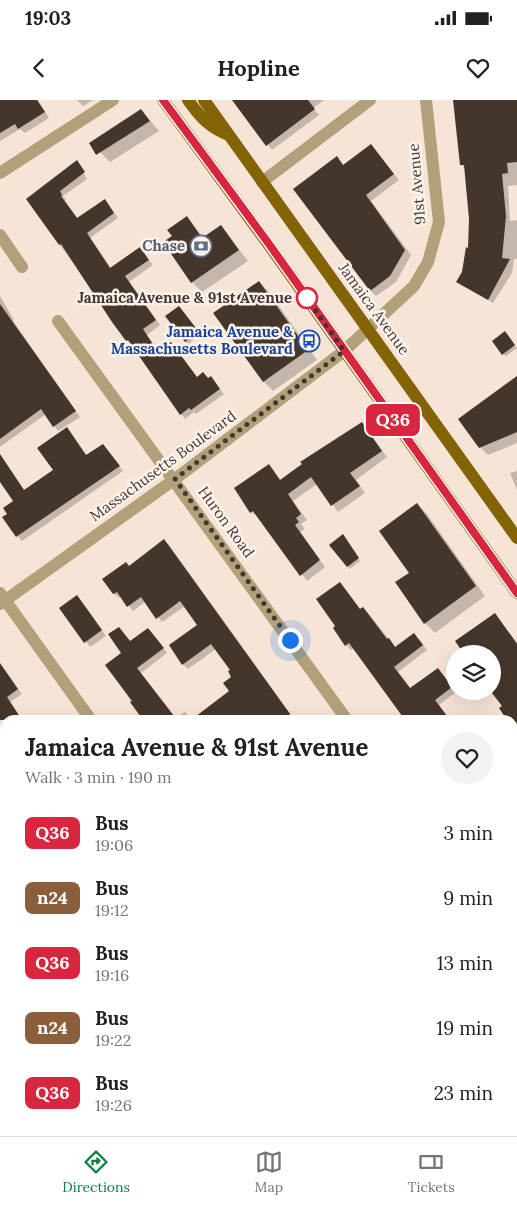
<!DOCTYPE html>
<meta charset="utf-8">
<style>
body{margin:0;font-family:Lora,serif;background:#f2f2f2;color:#202124;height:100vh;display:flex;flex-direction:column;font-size:19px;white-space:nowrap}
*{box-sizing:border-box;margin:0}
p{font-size:16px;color:#757577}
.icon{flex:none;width:28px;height:28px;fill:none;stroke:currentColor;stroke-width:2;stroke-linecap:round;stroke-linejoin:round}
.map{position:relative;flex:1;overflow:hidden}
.drawer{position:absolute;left:0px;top:615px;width:518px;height:421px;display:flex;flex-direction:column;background:#fff;border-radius:15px 15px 0 0;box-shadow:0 5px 20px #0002}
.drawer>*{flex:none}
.badge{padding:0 10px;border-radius:8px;font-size:18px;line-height:32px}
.tools{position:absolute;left:446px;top:545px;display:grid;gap:10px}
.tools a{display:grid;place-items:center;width:55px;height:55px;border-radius:50%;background:#fff;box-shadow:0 5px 20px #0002;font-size:25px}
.you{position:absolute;width:25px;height:25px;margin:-12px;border:4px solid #fff;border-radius:50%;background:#1a73e8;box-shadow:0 0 0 8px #1a73e833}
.map>.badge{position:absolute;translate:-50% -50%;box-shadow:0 0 0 2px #fff}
.round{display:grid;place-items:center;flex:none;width:52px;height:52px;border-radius:26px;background:#f2f2f2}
.summary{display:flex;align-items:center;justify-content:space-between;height:85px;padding:0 25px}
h1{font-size:24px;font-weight:700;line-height:38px}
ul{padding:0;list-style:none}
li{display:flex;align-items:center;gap:15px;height:65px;padding:0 25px}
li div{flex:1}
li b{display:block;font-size:19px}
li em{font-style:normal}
li .badge{min-width:55px;font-weight:700;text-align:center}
.status{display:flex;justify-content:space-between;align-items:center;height:35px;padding:0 25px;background:#fff;direction:ltr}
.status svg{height:14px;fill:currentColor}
header{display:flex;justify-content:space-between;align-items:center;height:65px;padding:0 25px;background:#fff;font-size:22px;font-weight:700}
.tab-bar{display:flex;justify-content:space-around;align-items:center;height:70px;border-top:1px solid #e0e0e0;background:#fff;font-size:14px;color:#757577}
.tab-bar a{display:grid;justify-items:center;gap:2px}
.tab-bar .on{color:#0b8043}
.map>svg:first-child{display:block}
</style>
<div class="status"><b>19:03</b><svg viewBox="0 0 49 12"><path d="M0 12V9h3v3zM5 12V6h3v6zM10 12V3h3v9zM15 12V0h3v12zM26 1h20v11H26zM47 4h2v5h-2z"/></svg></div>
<header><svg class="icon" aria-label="back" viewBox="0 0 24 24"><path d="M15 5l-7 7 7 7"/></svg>Hopline<svg class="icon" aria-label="heart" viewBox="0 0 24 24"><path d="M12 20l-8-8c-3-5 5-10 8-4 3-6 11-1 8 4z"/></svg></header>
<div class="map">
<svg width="517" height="1036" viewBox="0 0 517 1036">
<rect width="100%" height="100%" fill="#f6e4d6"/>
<path fill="#0003" d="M 0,0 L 38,0 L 49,18 L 25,33 L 20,29 L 0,41 Z
M 77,0 L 93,0 L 83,6 Z
M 234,0 L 324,0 L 313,8 L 319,15 L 272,50 Z
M 455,0 L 517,0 L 517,85 L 508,86 L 510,121 L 517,120 L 517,159 L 514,159 L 512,173 L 493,203 L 458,182 L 470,149 L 471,119 L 466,69 L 462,65 Z
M 141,10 L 159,31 L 110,62 L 100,52 Z
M 371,46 L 399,80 L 371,101 L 411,155 L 396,182 L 376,196 L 370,190 L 337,58 L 344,66 Z
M 80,68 L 87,79 L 63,96 L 66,100 L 65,101 L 78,119 L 104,100 L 109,105 L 118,118 L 90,138 L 111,168 L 140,149 L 153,165 L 129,182 L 160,225 L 147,235 L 159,253 L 197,278 L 211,278 L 224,294 L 196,314 L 194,312 L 185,319 L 181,314 L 27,99 Z
M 187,118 L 204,138 L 221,127 L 248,161 L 202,192 L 192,182 L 165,143 L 174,137 Z
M 259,182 L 269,192 L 317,260 L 273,291 L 263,281 Z
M 0,196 L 14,220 L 13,221 L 80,317 L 58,331 L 46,314 L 0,347 Z
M 181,209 L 200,235 L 188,244 L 167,216 Z
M 507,235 L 517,248 L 506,256 L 503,254 Z
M 517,278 L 517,343 L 488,355 L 480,347 Z
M 361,323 L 387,357 L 356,380 L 365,393 L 338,412 L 317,384 L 293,401 L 307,420 L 301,424 L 305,429 L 300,432 L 325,467 L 307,481 L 259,417 L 251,412 L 269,366 L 281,381 Z
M 67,329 L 87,356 L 107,351 L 123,371 L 22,441 L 3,418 L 9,414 L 14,401 L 0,380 L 0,355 L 25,391 L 55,371 Z
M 517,371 L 517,390 L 510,373 Z
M 417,404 L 427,414 L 485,496 L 435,533 L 425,523 L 411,474 Z
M 343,436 L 360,461 L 350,469 L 348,467 Z
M 164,441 L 169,445 L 294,619 L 193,620 L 231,591 L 233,577 L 231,570 L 216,549 L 188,569 L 183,564 L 170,546 L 199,526 L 185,506 L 162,522 L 146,501 L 133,511 L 121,496 L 119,498 L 114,494 L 104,479 L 130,467 Z
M 340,484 L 360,510 L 363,508 L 368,513 L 396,548 L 419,539 L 427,550 L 398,572 L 411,589 L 438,569 L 456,592 L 439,605 L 450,620 L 403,620 L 405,618 L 354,548 L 351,550 L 346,545 L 334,528 L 337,526 Z
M 82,502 L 106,536 L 90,547 L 61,508 Z
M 495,515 L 517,542 L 517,664 L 512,657 L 517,653 L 512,647 L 512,635 L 517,632 L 512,620 L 508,620 Z
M 119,528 L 131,542 L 148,529 L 153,534 L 167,553 L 141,573 L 176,618 L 185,612 L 192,620 L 144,620 L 107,565 L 123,553 Z
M 0,564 L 22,594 L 10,602 L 22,620 L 5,621 L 0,614 Z
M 32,616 L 36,620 L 27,620 Z
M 5,733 L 5,783 L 0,776 L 0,734 L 2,736 Z
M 512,917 L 517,923 L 517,1036 L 440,1036 L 437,1031 L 475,1031 L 478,1035 L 483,1031 L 512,1031 L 512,945 L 516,943 L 512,938 Z
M 5,954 L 5,1011 L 0,1014 L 0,958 Z
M 186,1031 L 230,1031 L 233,1036 L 189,1036 Z
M 268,1031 L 336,1031 L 339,1036 L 271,1036 Z"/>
<path fill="#44362b" d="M 0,0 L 37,0 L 45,12 L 18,29 L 15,24 L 0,33 Z
M 232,0 L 308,0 L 315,9 L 266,46 Z
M 453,0 L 517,0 L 517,62 L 507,63 L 508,73 L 502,74 L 506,116 L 502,158 L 510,159 L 488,200 L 456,182 L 462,172 L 466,147 L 468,148 L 469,119 L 464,65 L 460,65 Z
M 141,9 L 150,21 L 96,55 L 89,43 Z
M 371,44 L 394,74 L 366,95 L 405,150 L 390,176 L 370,191 L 293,89 L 337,56 L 343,65 Z
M 77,60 L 85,72 L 60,91 L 62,95 L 61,96 L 77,118 L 105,99 L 114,113 L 87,133 L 110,168 L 140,147 L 149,160 L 125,176 L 156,220 L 143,229 L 158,252 L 171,242 L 197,277 L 203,272 L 208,278 L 211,276 L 220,289 L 191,310 L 189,308 L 180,315 L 128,240 L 126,241 L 112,222 L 61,144 L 59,145 L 26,99 Z
M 187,116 L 202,138 L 221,125 L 239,150 L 191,183 L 163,142 L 172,136 L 167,130 Z
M 259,181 L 308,250 L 263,282 L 213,213 Z
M 0,204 L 76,311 L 53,327 L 41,309 L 0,339 Z
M 179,206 L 199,232 L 185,242 L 165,216 Z
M 505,231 L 515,245 L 502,255 L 492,241 Z
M 517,276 L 517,332 L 479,348 L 458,319 Z
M 362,322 L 382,351 L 350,373 L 360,386 L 331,406 L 311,377 L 288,394 L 301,414 L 296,418 L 299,422 L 295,425 L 320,460 L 300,476 L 253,411 L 250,413 L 234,388 L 269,364 L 280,380 L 302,364 L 300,362 Z
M 67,327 L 86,355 L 103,344 L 120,366 L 16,437 L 2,417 L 7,414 L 3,408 L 13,401 L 0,382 L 0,354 L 24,390 L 53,370 L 37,348 Z
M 417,403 L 476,486 L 424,524 L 395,482 L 409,473 L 379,431 Z
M 343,434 L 359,458 L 347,467 L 329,445 Z
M 164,439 L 290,614 L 282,620 L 191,620 L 229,591 L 223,583 L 231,577 L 228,571 L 230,570 L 211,544 L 182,565 L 169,545 L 197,525 L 180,501 L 156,519 L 141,497 L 127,507 L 117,492 L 113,494 L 102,479 L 126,462 L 129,466 Z
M 340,482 L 360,509 L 363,507 L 387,539 L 389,538 L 395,547 L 414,533 L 423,545 L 394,567 L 410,588 L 438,568 L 452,587 L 435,600 L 450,620 L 405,620 L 349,543 L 345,546 L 333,528 L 335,526 L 316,499 Z
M 77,495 L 102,530 L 84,543 L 59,508 Z
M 495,513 L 517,544 L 517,634 L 512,628 L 512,620 L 507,620 L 499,608 L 502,606 L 492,593 L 492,554 L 464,554 L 455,541 Z
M 119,527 L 130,541 L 148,528 L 164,548 L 137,568 L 177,620 L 143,620 L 130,602 L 132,601 L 105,565 L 121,553 L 108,534 Z
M 0,563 L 18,589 L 7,597 L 22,620 L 0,620 Z"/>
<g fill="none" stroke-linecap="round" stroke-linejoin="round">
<path stroke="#b2a07b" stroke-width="12" d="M 0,73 L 113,0
M 262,82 L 370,0
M 0,135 L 22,167
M 58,221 L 347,620
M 0,493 L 91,620
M 0,504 L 175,379 L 344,251 L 414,186 L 428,162 L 439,122 L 426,0
M 512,714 L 517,711
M 512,745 L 517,742
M 512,850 L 517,856
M 0,852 L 5,859
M 129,1031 L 132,1036
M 385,1031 L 388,1036
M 27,1036 L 34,1031
M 79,1036 L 86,1031"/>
<path stroke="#846307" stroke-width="12" d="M 163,0 L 269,145 L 517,493
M 188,0 C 200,17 210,28 229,35
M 204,0 L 517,438"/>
</g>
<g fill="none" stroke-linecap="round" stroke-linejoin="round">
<g stroke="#fff" stroke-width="11">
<path id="line" d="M 163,0 L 269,144 L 517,493"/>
</g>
<use href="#line" stroke="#d7263d" stroke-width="8"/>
<path stroke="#3f3833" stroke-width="5" stroke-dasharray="0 9" d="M 290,540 L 175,379 L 344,251 L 302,191 L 307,198"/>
</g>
<defs>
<g id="bank-ring" transform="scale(1.125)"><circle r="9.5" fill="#fef3ea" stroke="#5c6f8a" stroke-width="1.5"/><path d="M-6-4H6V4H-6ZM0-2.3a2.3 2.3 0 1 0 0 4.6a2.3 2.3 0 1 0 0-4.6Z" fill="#5c6f8a"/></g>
<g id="bus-ring" transform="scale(1.125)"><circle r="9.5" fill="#fef3ea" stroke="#1a4fb4" stroke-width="1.5"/><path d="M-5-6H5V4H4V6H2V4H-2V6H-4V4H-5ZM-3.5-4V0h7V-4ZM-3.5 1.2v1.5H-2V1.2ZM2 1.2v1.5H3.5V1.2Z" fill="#1a4fb4"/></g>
</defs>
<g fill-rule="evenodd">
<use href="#bank-ring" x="201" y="146"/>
<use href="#bus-ring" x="309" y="241"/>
</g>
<circle fill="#fff" stroke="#d7263d" stroke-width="2.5" cx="307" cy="198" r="10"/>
<g text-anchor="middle" stroke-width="5" stroke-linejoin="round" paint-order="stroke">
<g font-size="15" fill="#3f3833" stroke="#fef3ea">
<text transform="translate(417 84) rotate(-95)" y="5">91st Avenue</text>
<text transform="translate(374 209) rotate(54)" y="5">Jamaica Avenue</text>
<text transform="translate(163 366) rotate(-36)" y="5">Massachusetts Boulevard</text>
<text transform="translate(226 422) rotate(54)" y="5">Huron Road</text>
</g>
<g font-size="15" font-weight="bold" fill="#4e5e75" stroke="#fef3ea" text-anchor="end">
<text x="185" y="151">Chase</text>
</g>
<g font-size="15" font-weight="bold" fill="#3f3833" stroke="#fef3ea" text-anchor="end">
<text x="292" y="203">Jamaica Avenue &amp; 91st Avenue</text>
</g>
<g font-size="15" font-weight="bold" fill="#164399" stroke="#fef3ea" text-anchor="end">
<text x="293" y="237">Jamaica Avenue &amp;<tspan x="293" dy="17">Massachusetts Boulevard</tspan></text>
</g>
</g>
</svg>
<div class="tools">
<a><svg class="icon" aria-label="layers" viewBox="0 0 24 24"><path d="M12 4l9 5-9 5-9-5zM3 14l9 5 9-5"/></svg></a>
</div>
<div class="you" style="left:290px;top:540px"></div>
<b class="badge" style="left:393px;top:320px;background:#d7263d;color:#fff">Q36</b>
<section class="drawer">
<div class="summary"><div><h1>Jamaica Avenue &amp; 91st Avenue</h1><p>Walk · 3 min · 190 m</p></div><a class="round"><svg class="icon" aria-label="heart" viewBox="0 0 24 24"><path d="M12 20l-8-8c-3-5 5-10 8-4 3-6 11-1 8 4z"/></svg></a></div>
<ul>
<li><span class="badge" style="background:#d7263d;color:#fff">Q36</span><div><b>Bus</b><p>19:06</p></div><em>3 min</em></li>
<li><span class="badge" style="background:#8b5e3c;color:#fff">n24</span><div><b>Bus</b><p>19:12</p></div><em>9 min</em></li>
<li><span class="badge" style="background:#d7263d;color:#fff">Q36</span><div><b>Bus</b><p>19:16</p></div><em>13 min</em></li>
<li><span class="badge" style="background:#8b5e3c;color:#fff">n24</span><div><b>Bus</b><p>19:22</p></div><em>19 min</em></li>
<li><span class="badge" style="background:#d7263d;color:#fff">Q36</span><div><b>Bus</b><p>19:26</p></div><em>23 min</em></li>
</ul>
</section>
</div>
<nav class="tab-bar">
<a class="on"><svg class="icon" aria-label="directions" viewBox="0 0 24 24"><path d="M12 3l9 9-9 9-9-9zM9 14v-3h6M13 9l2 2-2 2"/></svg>Directions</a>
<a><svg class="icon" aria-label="map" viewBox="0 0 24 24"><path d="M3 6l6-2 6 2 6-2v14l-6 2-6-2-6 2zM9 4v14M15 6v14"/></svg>Map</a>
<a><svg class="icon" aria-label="tickets" viewBox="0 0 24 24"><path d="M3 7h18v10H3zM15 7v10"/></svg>Tickets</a>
</nav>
